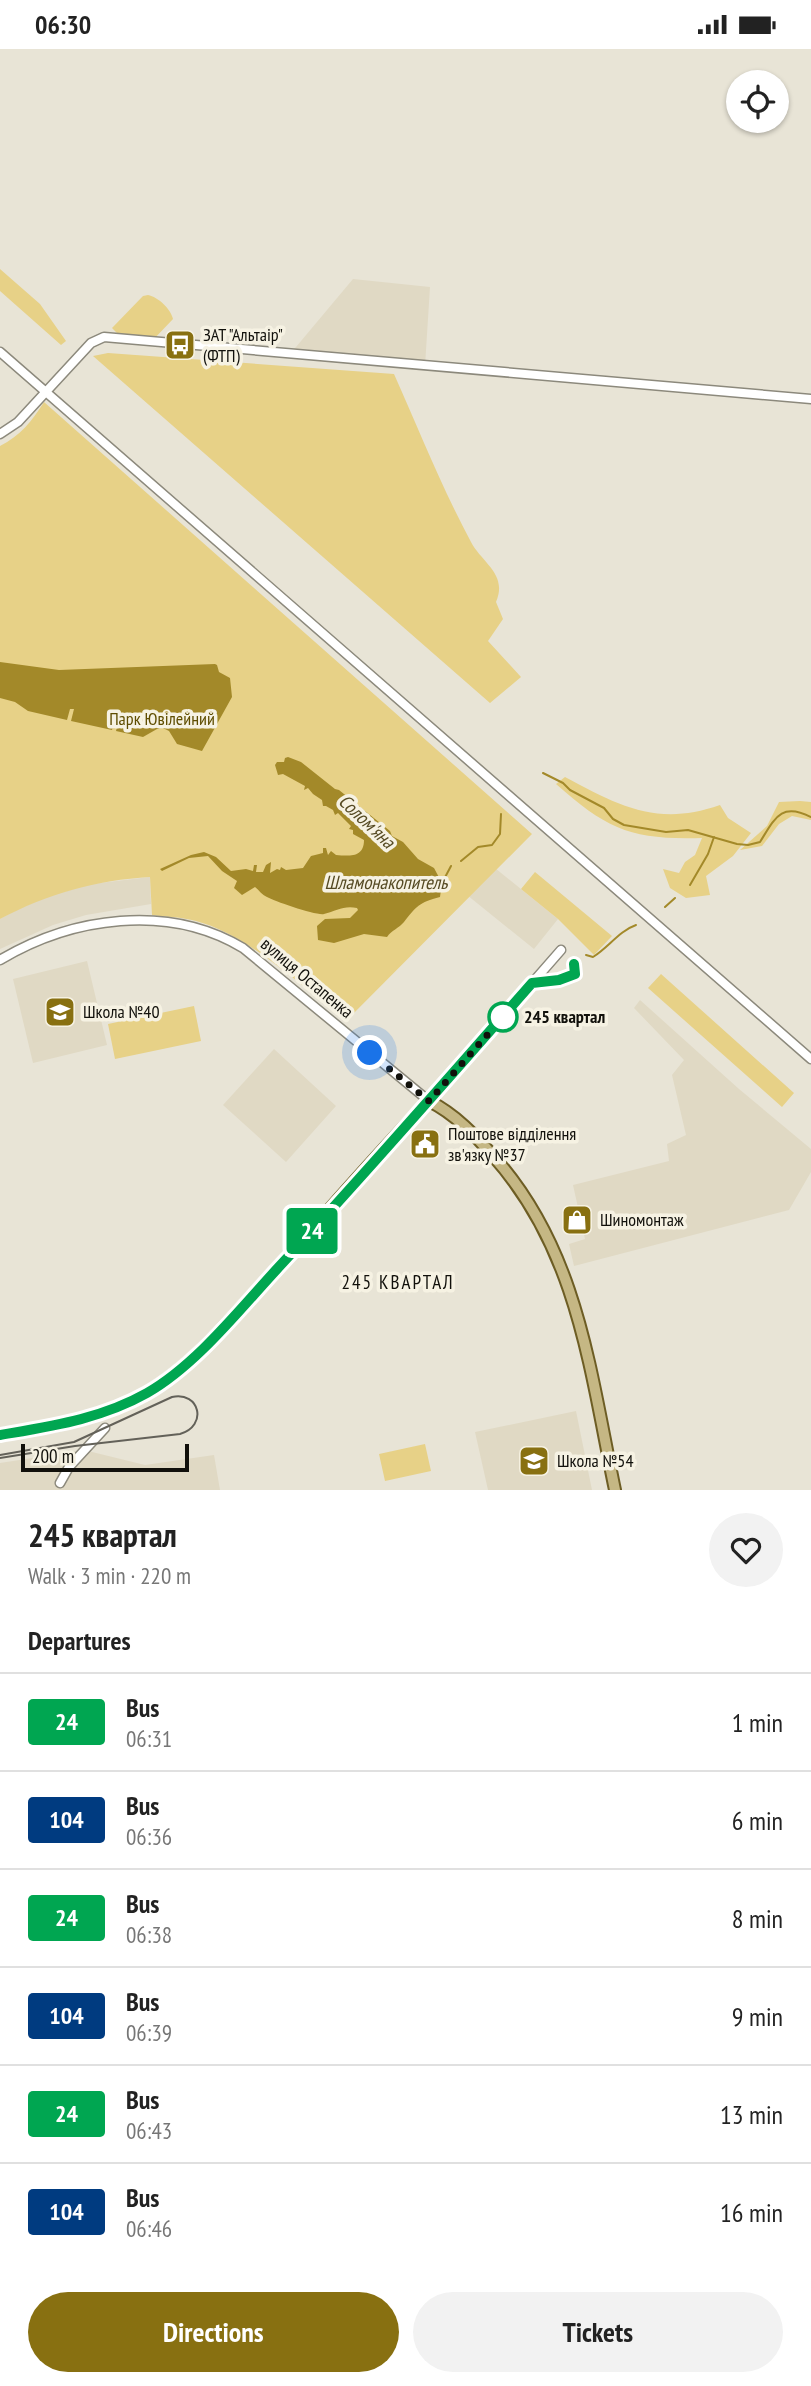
<!DOCTYPE html>
<meta charset="utf-8">
<style>
body{margin:0;font-family:"PT Sans Narrow",sans-serif;background:#f2f2f2;color:#222;height:100vh;display:flex;flex-direction:column;font-size:26px;white-space:nowrap}
*{box-sizing:border-box;margin:0}
p{font-size:23px;color:#767676}
.icon{flex:none;width:38px;height:38px;fill:none;stroke:currentColor;stroke-width:2;stroke-linecap:round;stroke-linejoin:round}
.map{position:relative;height:1441px;overflow:hidden}
.details{display:flex;flex-direction:column;background:#fff;flex:1}
.details>*{flex:none}
.badge{padding:0 14px;border-radius:5px;font-size:24px;line-height:46px}
.tools{position:absolute;left:726px;top:21px;display:grid;gap:14px}
.tools a{display:grid;place-items:center;width:63px;height:63px;border-radius:50%;background:#fff;box-shadow:0 2px 5px #0004;font-size:35px}
.scale{position:absolute;left:21px;bottom:18px;width:168px;box-sizing:border-box;padding-left:7px;border:4px solid #11100b;border-top:0;font-size:19px;line-height:24px;white-space:nowrap;color:#11100b;-webkit-text-stroke:5px #f6f2e3;paint-order:stroke}
.you{position:absolute;width:35px;height:35px;margin:-18px;border:5px solid #fff;border-radius:50%;background:#1a73e8;box-shadow:0 0 0 10px #1a73e833}
.map>.badge{position:absolute;translate:-50% -50%;box-shadow:0 0 0 4px #fff}
h2{padding:0 28px;font-size:26px;line-height:63px}
.round{display:grid;place-items:center;flex:none;width:74px;height:74px;border-radius:37px;background:#f2f2f2}
.headline{display:flex;align-items:center;justify-content:space-between;height:119px;padding:0 28px}
h1{font-size:33px;font-weight:700;line-height:52px}
.primary-button{display:flex;gap:14px;margin-top:auto;padding:14px 28px}
.primary-button a{flex:1;height:80px;border-radius:42px;background:#887011;color:#fff;font-size:28px;font-weight:700;line-height:80px;text-align:center}
.primary-button a+a{background:#f2f2f2;color:#222}
ul{padding:0;list-style:none}
li{display:flex;align-items:center;gap:21px;height:98px;padding:0 28px;border-top:2px solid #e0e0e0}
li div{flex:1}
li b{display:block;font-size:26px}
li em{font-style:normal}
li .badge{min-width:77px;font-weight:700;text-align:center}
.status{display:flex;justify-content:space-between;align-items:center;height:49px;padding:0 35px;background:#fff;direction:ltr}
.status svg{height:19px;fill:currentColor}
.map>svg:first-child{display:block}
</style>
<div class="status"><b>06:30</b><svg viewBox="0 0 49 12"><path d="M0 12V9h3v3zM5 12V6h3v6zM10 12V3h3v9zM15 12V0h3v12zM26 1h20v11H26zM47 4h2v5h-2z"/></svg></div>
<div class="map">
<svg width="811" height="1441" viewBox="0 0 811 1441">
<rect width="100%" height="100%" fill="#e8e4d6"/>
<path fill="#e0d9c4" d="M 353,230 L 430,238 L 425,317 L 287,306 L 296,298 Z
M 495,819 L 558,870 L 534,900 L 467,846 Z
M 150,828 L 151,855 L 86,866 L 53,876 L 0,900 L 0,870 L 16,861 L 49,847 L 91,835 Z
M 87,912 L 107,996 L 33,1014 L 13,930 Z
M 640,951 L 739,1040 L 811,1100 L 811,1123 L 789,1161 L 574,1217 L 569,1195 L 585,1190 L 573,1136 L 669,1112 L 667,1095 L 686,1086 L 672,1026 L 684,1011 L 634,959 Z
M 274,1000 L 336,1057 L 286,1113 L 223,1056 Z
M 576,1362 L 592,1441 L 488,1441 L 475,1383 Z
M 84,1401 L 145,1416 L 214,1406 L 220,1441 L 0,1441 L 0,1414 Z"/>
<path fill="#e7d187" d="M 0,220 L 40,255 L 66,292 L 61,296 L 0,242 Z
M 148,246 C 158,248 171,260 173,270 L 153,291 L 122,289 L 112,279 L 143,247 Z
M 108,304 L 394,325 C 419,381 442,439 471,493 C 482,514 508,525 496,553 L 503,570 L 488,592 L 521,628 L 490,654 L 93,307 Z
M 44,353 L 532,785 L 346,972 C 304,939 247,885 196,872 C 182,868 166,868 152,866 L 150,828 C 97,831 47,845 0,870 L 0,397 C 20,387 32,372 44,353 Z
M 565,728 C 619,757 658,778 720,756 L 728,769 L 751,784 L 733,807 L 706,827 L 710,846 L 686,849 L 670,839 L 663,820 L 679,824 L 685,813 L 695,806 L 702,789 C 632,791 608,781 556,735 Z
M 800,752 L 811,753 L 811,771 L 792,767 L 779,775 L 762,797 L 740,801 L 767,777 L 779,753 Z
M 535,823 L 612,887 L 594,906 L 558,870 L 521,840 Z
M 661,925 L 794,1044 L 782,1058 L 648,939 Z
M 194,957 L 201,992 L 115,1010 L 108,975 Z
M 425,1395 L 431,1422 L 385,1432 L 379,1405 Z"/>
<path fill="#a38929" d="M 0,613 L 59,621 L 215,615 L 217,616 L 219,623 L 230,629 L 232,648 L 202,702 L 177,695 L 169,682 L 163,679 L 157,680 L 143,688 L 116,682 L 119,671 L 115,669 L 112,681 L 71,672 L 74,660 L 70,660 L 67,671 L 28,662 L 15,653 L 0,649 Z
M 288,708 L 301,713 L 335,740 L 339,741 L 390,782 L 392,787 L 403,793 L 418,810 L 434,819 L 442,834 L 440,848 C 419,853 416,858 404,873 C 399,879 392,881 387,888 L 364,885 L 334,894 L 318,891 L 317,877 L 325,870 L 350,869 L 358,861 L 357,859 C 344,856 336,862 324,865 C 317,867 274,852 267,848 C 262,846 259,841 255,838 L 242,846 L 234,839 L 237,832 L 222,822 L 208,807 L 189,809 L 162,822 L 160,820 L 191,806 L 204,803 L 216,808 L 231,822 L 246,820 L 253,822 L 254,816 L 257,816 L 256,823 L 263,823 L 266,816 L 271,813 L 270,824 L 277,820 L 280,821 L 281,818 L 286,821 L 303,819 L 311,807 L 323,804 L 323,799 L 326,799 L 328,806 L 331,802 L 336,806 C 349,807 364,809 364,791 L 353,785 L 353,781 L 349,780 L 351,777 L 338,764 L 335,766 L 333,761 L 326,757 L 323,757 L 322,751 L 313,745 L 308,739 L 304,741 L 305,737 L 283,725 L 278,726 L 275,716 L 277,713 L 284,713 L 285,709 Z"/>
<g fill="none" stroke-linecap="round" stroke-linejoin="round">
<path stroke="#a38929" stroke-width="2" d="M 543,724 L 563,734 L 570,741 L 604,759 L 613,770 L 624,776 L 666,783 L 688,781 L 737,795 L 748,796 L 760,793 C 775,769 781,753 811,768
M 461,812 L 478,798 L 492,796 L 500,785 L 501,765
M 439,834 L 442,834 L 451,817
M 690,836 L 708,805 L 714,788
M 665,858 L 675,849
M 586,906 L 593,908 C 609,898 619,882 636,876"/>
<g stroke="#8c897c" stroke-width="11">
<path id="minor" d="M 0,303 L 811,1010
M 0,385 L 18,373 L 91,294 L 104,288 L 811,350
M 0,911 C 72,868 168,854 243,899 L 429,1052 L 561,901
M 60,1434 L 69,1418 L 105,1379"/>
</g>
<g stroke="#6d5d24" stroke-width="14">
<path id="major" d="M 0,1386 C 46,1378 91,1372 134,1351 C 181,1328 218,1284 253,1246 C 312,1182 368,1114 429,1052 C 455,1065 475,1086 494,1108 C 578,1202 590,1322 615,1441"/>
</g>
<use href="#minor" stroke="#fff" stroke-width="8"/>
<use href="#major" stroke="#c5b784" stroke-width="10"/>
<path stroke="#636159" stroke-width="2" d="M 0,1406 L 74,1393 L 172,1348 C 200,1342 208,1377 180,1385 L 75,1397 L 0,1409"/>
</g>
<g fill="none" stroke-linecap="round" stroke-linejoin="round">
<g stroke="#fff" stroke-width="16">
<path id="line" d="M 0,1386 C 52,1377 101,1370 147,1344 C 196,1316 239,1261 277,1220 C 364,1126 448,1030 532,934 L 559,931 L 575,925 L 574,915"/>
</g>
<use href="#line" stroke="#00a651" stroke-width="10"/>
<path stroke="#11100b" stroke-width="7" stroke-dasharray="0 12.6" d="M 370,1004 L 429,1052 L 503,968"/>
</g>
<defs>
<g id="bus-square" transform="scale(1.575)"><rect x="-9" y="-9" width="18" height="18" rx="4" fill="#887011" stroke="#f6f2e3"/><path d="M-5-6H5V4H4V6H2V4H-2V6H-4V4H-5ZM-3.5-4V0h7V-4ZM-3.5 1.2v1.5H-2V1.2ZM2 1.2v1.5H3.5V1.2Z" fill="#fff"/></g>
<g id="school-square" transform="scale(1.575)"><rect x="-9" y="-9" width="18" height="18" rx="4" fill="#887011" stroke="#f6f2e3"/><path d="M0-5L7-2L0 1L-7-2ZM-4 1L0 2.5L4 1V4Q0 6-4 4Z" fill="#fff"/></g>
<g id="civic-square" transform="scale(1.575)"><rect x="-9" y="-9" width="18" height="18" rx="4" fill="#887011" stroke="#f6f2e3"/><path d="M-.6-6.5H3V-4.5H.6V-3L4-1V1h2V6H-6V1h2V-1L-.6-3ZM-1.2 2.5V6h2.4V2.5Z" fill="#fff"/></g>
<g id="shop-square" transform="scale(1.575)"><rect x="-9" y="-9" width="18" height="18" rx="4" fill="#887011" stroke="#f6f2e3"/><path d="M-5-2.5h2.3a2.7 3.5 0 0 1 5.4 0H5L5.5 6h-11ZM-1.5-2.5h3a1.5 2.3 0 0 0-3 0Z" fill="#fff"/></g>
</defs>
<g fill-rule="evenodd">
<use href="#bus-square" x="180" y="296"/>
<use href="#school-square" x="60" y="963"/>
<use href="#civic-square" x="425" y="1095"/>
<use href="#shop-square" x="577" y="1171"/>
<use href="#school-square" x="534" y="1412"/>
</g>
<circle fill="#fff" stroke="#00a651" stroke-width="3.5" cx="503" cy="968" r="14"/>
<g text-anchor="middle" stroke-width="7" stroke-linejoin="round" paint-order="stroke">
<g font-size="18" fill="#11100b" stroke="#f6f2e3" text-anchor="start">
<text x="203" y="292">ЗАТ "Альтаір"<tspan x="203" dy="21">(ФТП)</tspan></text>
<text x="83" y="969">Школа №40</text>
<text x="448" y="1091">Поштове відділення<tspan x="448" dy="21">зв'язку №37</tspan></text>
<text x="600" y="1177">Шиномонтаж</text>
<text x="557" y="1418">Школа №54</text>
</g>
<g font-size="18" fill="#5f4d01" stroke="#f6f2e3">
<text x="162" y="676">Парк Ювілейний</text>
</g>
<g font-size="18" fill="#11100b" stroke="#f6f2e3">
<text transform="translate(307 929) rotate(40)" y="6">вулиця Остапенка</text>
</g>
<g font-size="18" font-weight="bold" fill="#11100b" stroke="#f6f2e3" text-anchor="start">
<text x="524" y="974">245 квартал</text>
</g>
<g font-size="19" font-style="italic" fill="#554a23" stroke="#f6f2e3">
<text transform="translate(367 772) rotate(43)" y="7">Солом'яна</text>
<text x="386" y="840">Шламонакопитель</text>
</g>
<g font-size="19" letter-spacing="2" fill="#11100b" stroke="#f6f2e3">
<text x="398" y="1240">245 КВАРТАЛ</text>
</g>
</g>
</svg>
<div class="tools">
<a><svg class="icon" aria-label="locate" viewBox="0 0 24 24"><circle cx="12" cy="12" r="6"/><path d="M12 2v4M12 18v4M2 12h4M18 12h4"/></svg></a>
</div>
<div class="scale">200 m</div>
<div class="you" style="left:370px;top:1004px"></div>
<b class="badge" style="left:312px;top:1182px;background:#00a651;color:#fff">24</b>
</div>
<section class="details">
<div class="headline"><div><h1>245 квартал</h1><p>Walk · 3 min · 220 m</p></div><a class="round"><svg class="icon" aria-label="heart" viewBox="0 0 24 24"><path d="M12 20l-8-8c-3-5 5-10 8-4 3-6 11-1 8 4z"/></svg></a></div>
<h2>Departures</h2>
<ul>
<li><span class="badge" style="background:#00a651;color:#fff">24</span><div><b>Bus</b><p>06:31</p></div><em>1 min</em></li>
<li><span class="badge" style="background:#003b80;color:#fff">104</span><div><b>Bus</b><p>06:36</p></div><em>6 min</em></li>
<li><span class="badge" style="background:#00a651;color:#fff">24</span><div><b>Bus</b><p>06:38</p></div><em>8 min</em></li>
<li><span class="badge" style="background:#003b80;color:#fff">104</span><div><b>Bus</b><p>06:39</p></div><em>9 min</em></li>
<li><span class="badge" style="background:#00a651;color:#fff">24</span><div><b>Bus</b><p>06:43</p></div><em>13 min</em></li>
<li><span class="badge" style="background:#003b80;color:#fff">104</span><div><b>Bus</b><p>06:46</p></div><em>16 min</em></li>
</ul>
<div class="primary-button"><a>Directions</a><a>Tickets</a></div>
</section>
